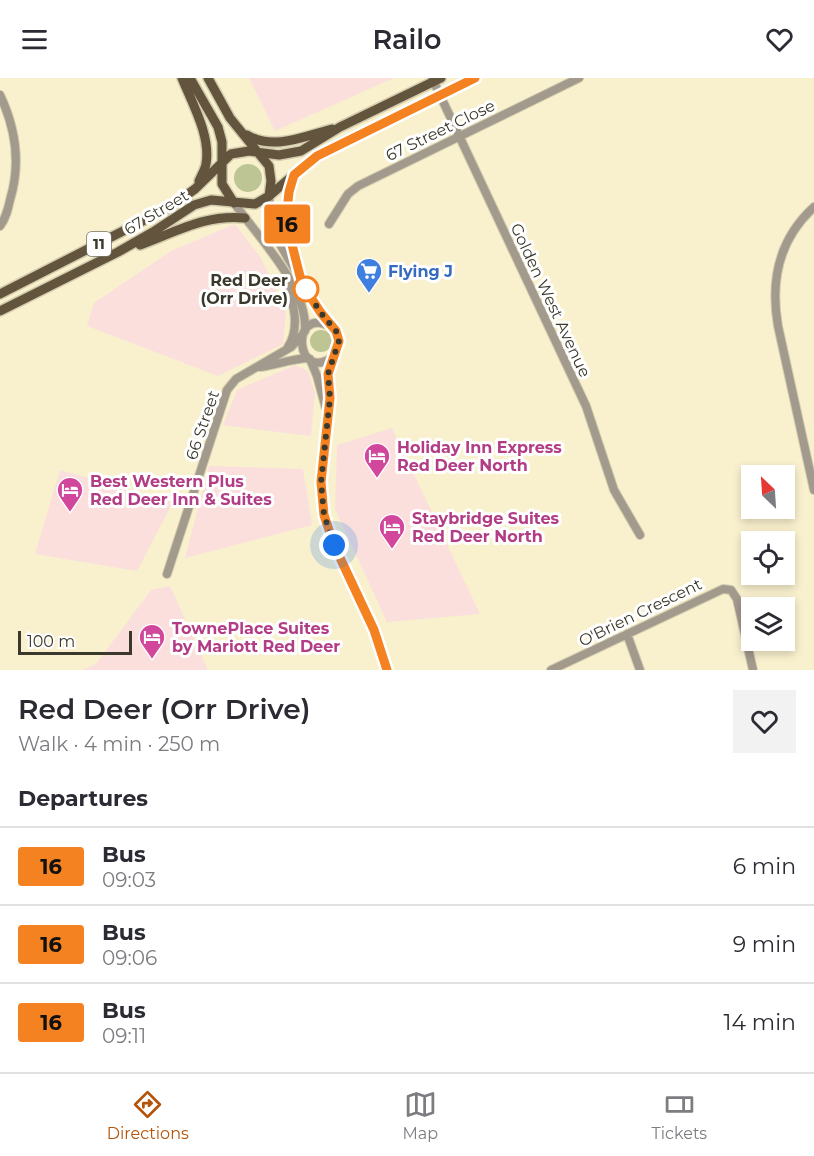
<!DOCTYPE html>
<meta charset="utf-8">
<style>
body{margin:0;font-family:Montserrat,sans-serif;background:#f2f2f3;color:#2b2b33;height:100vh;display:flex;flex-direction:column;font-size:22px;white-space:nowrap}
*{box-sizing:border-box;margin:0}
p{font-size:20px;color:#7c7c81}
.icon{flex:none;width:33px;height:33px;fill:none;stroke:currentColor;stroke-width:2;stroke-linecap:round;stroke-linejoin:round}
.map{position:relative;height:592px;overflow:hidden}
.details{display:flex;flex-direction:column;background:#fff;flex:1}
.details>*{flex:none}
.badge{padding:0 12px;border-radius:4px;font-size:21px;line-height:39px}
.needle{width:39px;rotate:335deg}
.tools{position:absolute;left:741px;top:387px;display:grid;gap:12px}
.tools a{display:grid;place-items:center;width:54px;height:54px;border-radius:0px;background:#fff;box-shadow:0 3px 9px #0003;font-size:30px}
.scale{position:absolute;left:18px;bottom:15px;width:114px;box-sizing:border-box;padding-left:6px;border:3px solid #3b392b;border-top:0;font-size:16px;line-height:21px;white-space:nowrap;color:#3b392b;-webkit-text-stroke:4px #fff;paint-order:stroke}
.you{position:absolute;width:30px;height:30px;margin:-15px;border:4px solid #fff;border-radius:50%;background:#1a73e8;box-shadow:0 0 0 9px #1a73e833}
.map>.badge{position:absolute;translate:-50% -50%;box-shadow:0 0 0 3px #fff}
h2{padding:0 18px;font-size:22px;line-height:54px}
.round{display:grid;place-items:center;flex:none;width:63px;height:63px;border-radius:0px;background:#f2f2f3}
.summary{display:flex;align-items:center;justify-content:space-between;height:102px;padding:0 18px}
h1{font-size:28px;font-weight:600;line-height:45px}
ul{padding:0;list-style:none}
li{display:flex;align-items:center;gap:18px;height:78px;padding:0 18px;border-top:2px solid #e1e1e2}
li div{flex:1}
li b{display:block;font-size:22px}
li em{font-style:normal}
li .badge{min-width:66px;font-weight:700;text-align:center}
header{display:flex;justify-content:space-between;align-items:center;height:78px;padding:0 18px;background:#fff;font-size:27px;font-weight:600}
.tab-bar{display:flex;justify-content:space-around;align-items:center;height:84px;border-top:2px solid #e1e1e2;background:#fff;font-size:16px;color:#7c7c81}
.tab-bar a{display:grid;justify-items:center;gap:3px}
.tab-bar .on{color:#b45309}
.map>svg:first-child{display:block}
</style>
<header><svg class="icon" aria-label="menu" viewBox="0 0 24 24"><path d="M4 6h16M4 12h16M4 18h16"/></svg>Railo<svg class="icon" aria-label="heart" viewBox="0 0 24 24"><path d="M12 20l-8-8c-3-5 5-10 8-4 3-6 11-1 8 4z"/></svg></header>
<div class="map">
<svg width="814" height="592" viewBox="0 0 814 592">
<rect width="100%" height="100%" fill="#f9f1ce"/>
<path fill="#fadfdc" d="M 249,0 L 394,0 L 275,53 Z
M 235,146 L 261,180 L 286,234 L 283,266 L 218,298 L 87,248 L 94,225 L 171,173 Z
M 295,287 L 308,293 L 315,315 L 311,358 L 223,347 L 237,312 Z
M 392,350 L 480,536 L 387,544 L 335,431 L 337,367 Z
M 209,388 L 303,391 L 312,447 L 185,480 Z
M 60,392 L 173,424 L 137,493 L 35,476 Z
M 170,508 L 208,592 L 82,592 L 96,586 L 151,512 Z"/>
<path fill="#bdc594" d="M234 100a14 14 0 1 1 28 0a14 14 0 1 1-28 0Z
M310 263a11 11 0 1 1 22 0a11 11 0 1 1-22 0Z"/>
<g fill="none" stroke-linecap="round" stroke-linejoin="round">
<g stroke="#d3ccad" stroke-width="10">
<path id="minor" d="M 432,0 L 586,328 L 614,412 L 640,457
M 0,17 C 16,51 21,86 10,122 C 8,131 6,140 0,148
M 269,118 L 271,146 L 278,163 L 315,226 L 338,258 L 339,268 L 329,296 L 330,320 L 322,394 L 323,427 L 334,467 L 374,552 L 387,592
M 234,125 C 258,159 308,209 305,253
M 814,129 C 779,161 770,202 778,248 L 814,412
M 329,146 L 348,116 L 358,108 L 579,0
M 286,203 C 293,224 301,249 288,269
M 331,249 C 289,226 295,308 334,278
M 310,281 L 317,298 L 326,331
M 260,289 C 276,287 291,281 308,280
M 167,496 L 227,312 L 236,301 L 291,269 L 302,257
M 627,556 L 640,592
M 551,592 L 723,511 L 731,512 L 737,521 L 753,592"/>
</g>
<g stroke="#d3ccad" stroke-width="12">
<path id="major" d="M 182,0 C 192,25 211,58 206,86 C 205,92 201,98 199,103
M 190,0 L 218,49 L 222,64 L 222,106 L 234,125
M 208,0 L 230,40 L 269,88 L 271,103 L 269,118
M 247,57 C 273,73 305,58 332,51
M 294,100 C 279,140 291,167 302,206
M 140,167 C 176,154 205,136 245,140
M 0,216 L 170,129 L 195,111 L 231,76 L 249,73 L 279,77 L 301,73 L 340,49 L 441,0
M 0,233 L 118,174 L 153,154 L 194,127 L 211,122 L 255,126 L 269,118 L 304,88 L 331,70 L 475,0"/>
</g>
<use href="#minor" stroke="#a39a8e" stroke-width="8"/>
<use href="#major" stroke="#63543e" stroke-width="9"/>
</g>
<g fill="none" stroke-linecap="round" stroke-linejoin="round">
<g stroke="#fff" stroke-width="14">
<path id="line" d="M 387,592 L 374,552 L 334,467 L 324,437 L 321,404 L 330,320 L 328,296 L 339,263 L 336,253 L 321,235 L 302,206 L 286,143 L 289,114 L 294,97 L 317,78 L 475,0"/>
</g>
<use href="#line" stroke="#f58220" stroke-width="9"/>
<path stroke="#3b392b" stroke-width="6" stroke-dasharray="0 10.8" d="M 306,211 L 302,206 L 321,235 L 336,253 L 339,263 L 328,296 L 330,320 L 321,404 L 324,437 L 334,467"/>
</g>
<defs>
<g id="supermarket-pin" transform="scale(1.35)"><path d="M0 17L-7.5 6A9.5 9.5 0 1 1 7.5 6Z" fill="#3f7fe0" stroke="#fff"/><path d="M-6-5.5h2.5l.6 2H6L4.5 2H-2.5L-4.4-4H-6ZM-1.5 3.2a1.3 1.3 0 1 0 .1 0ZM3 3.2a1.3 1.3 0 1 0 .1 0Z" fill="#fff"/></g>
<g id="hotel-pin" transform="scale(1.35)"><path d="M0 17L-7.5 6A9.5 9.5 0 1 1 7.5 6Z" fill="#d1479c" stroke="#fff"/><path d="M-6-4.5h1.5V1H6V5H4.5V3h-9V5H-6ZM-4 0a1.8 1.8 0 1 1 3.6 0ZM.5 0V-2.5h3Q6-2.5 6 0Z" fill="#fff"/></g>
</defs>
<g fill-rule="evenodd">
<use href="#supermarket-pin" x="369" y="193"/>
<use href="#hotel-pin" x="377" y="378"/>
<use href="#hotel-pin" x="70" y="412"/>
<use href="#hotel-pin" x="392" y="449"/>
<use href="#hotel-pin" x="152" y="559"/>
</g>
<circle fill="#fff" stroke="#f58220" stroke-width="3" cx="306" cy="211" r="12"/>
<g text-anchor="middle" stroke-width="6" stroke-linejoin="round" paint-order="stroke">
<rect fill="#fff" stroke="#76746b" stroke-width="1.5" x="87" y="154" width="24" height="24" rx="4.5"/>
<g font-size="15" font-weight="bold" fill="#3b392b">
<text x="99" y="171">11</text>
</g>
<g font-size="16" fill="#3b392b" stroke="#fff">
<text transform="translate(440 52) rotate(-26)" y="6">67 Street Close</text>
<text transform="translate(156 134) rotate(-31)" y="6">67 Street</text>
<text transform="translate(551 222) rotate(65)" y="6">Golden West Avenue</text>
<text transform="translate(202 347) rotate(-71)" y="6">66 Street</text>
<text transform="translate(640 534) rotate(-26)" y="6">O'Brien Crescent</text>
</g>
<g font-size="16" font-weight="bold" fill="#366cbe" stroke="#fff" text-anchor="start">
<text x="388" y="199">Flying J</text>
</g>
<g font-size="16" font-weight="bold" fill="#3b392b" stroke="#fff" text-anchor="end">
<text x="288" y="208">Red Deer<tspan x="288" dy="18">(Orr Drive)</tspan></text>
</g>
<g font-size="16" font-weight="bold" fill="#b23c85" stroke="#fff" text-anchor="start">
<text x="397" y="375">Holiday Inn Express<tspan x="397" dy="18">Red Deer North</tspan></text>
<text x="90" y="409">Best Western Plus<tspan x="90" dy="18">Red Deer Inn &amp; Suites</tspan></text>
<text x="412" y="446">Staybridge Suites<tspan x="412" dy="18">Red Deer North</tspan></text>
<text x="172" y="556">TownePlace Suites<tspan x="172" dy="18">by Mariott Red Deer</tspan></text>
</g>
</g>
</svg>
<div class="tools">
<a><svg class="needle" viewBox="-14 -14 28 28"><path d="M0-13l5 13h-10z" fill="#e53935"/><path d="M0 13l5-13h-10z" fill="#7c7c81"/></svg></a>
<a><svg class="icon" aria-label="locate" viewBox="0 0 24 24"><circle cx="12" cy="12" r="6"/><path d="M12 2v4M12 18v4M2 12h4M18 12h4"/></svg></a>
<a><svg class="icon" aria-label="layers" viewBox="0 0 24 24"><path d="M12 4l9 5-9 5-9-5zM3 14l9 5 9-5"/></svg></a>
</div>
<div class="scale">100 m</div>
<div class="you" style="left:334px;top:467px"></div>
<b class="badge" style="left:287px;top:146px;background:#f58220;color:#111">16</b>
</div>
<section class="details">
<div class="summary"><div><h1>Red Deer (Orr Drive)</h1><p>Walk · 4 min · 250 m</p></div><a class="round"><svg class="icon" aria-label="heart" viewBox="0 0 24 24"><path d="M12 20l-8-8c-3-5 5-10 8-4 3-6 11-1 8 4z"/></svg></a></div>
<h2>Departures</h2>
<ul>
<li><span class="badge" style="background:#f58220;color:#111">16</span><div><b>Bus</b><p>09:03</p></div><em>6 min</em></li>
<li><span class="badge" style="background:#f58220;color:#111">16</span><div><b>Bus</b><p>09:06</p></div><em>9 min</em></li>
<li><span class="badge" style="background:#f58220;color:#111">16</span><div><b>Bus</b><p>09:11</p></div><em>14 min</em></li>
</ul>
</section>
<nav class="tab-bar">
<a class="on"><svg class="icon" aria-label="directions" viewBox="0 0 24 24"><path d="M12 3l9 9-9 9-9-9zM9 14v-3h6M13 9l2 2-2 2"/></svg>Directions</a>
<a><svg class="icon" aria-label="map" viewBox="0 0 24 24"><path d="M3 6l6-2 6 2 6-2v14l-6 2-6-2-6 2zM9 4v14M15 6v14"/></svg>Map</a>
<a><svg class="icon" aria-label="tickets" viewBox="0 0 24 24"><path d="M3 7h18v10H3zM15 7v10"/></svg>Tickets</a>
</nav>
